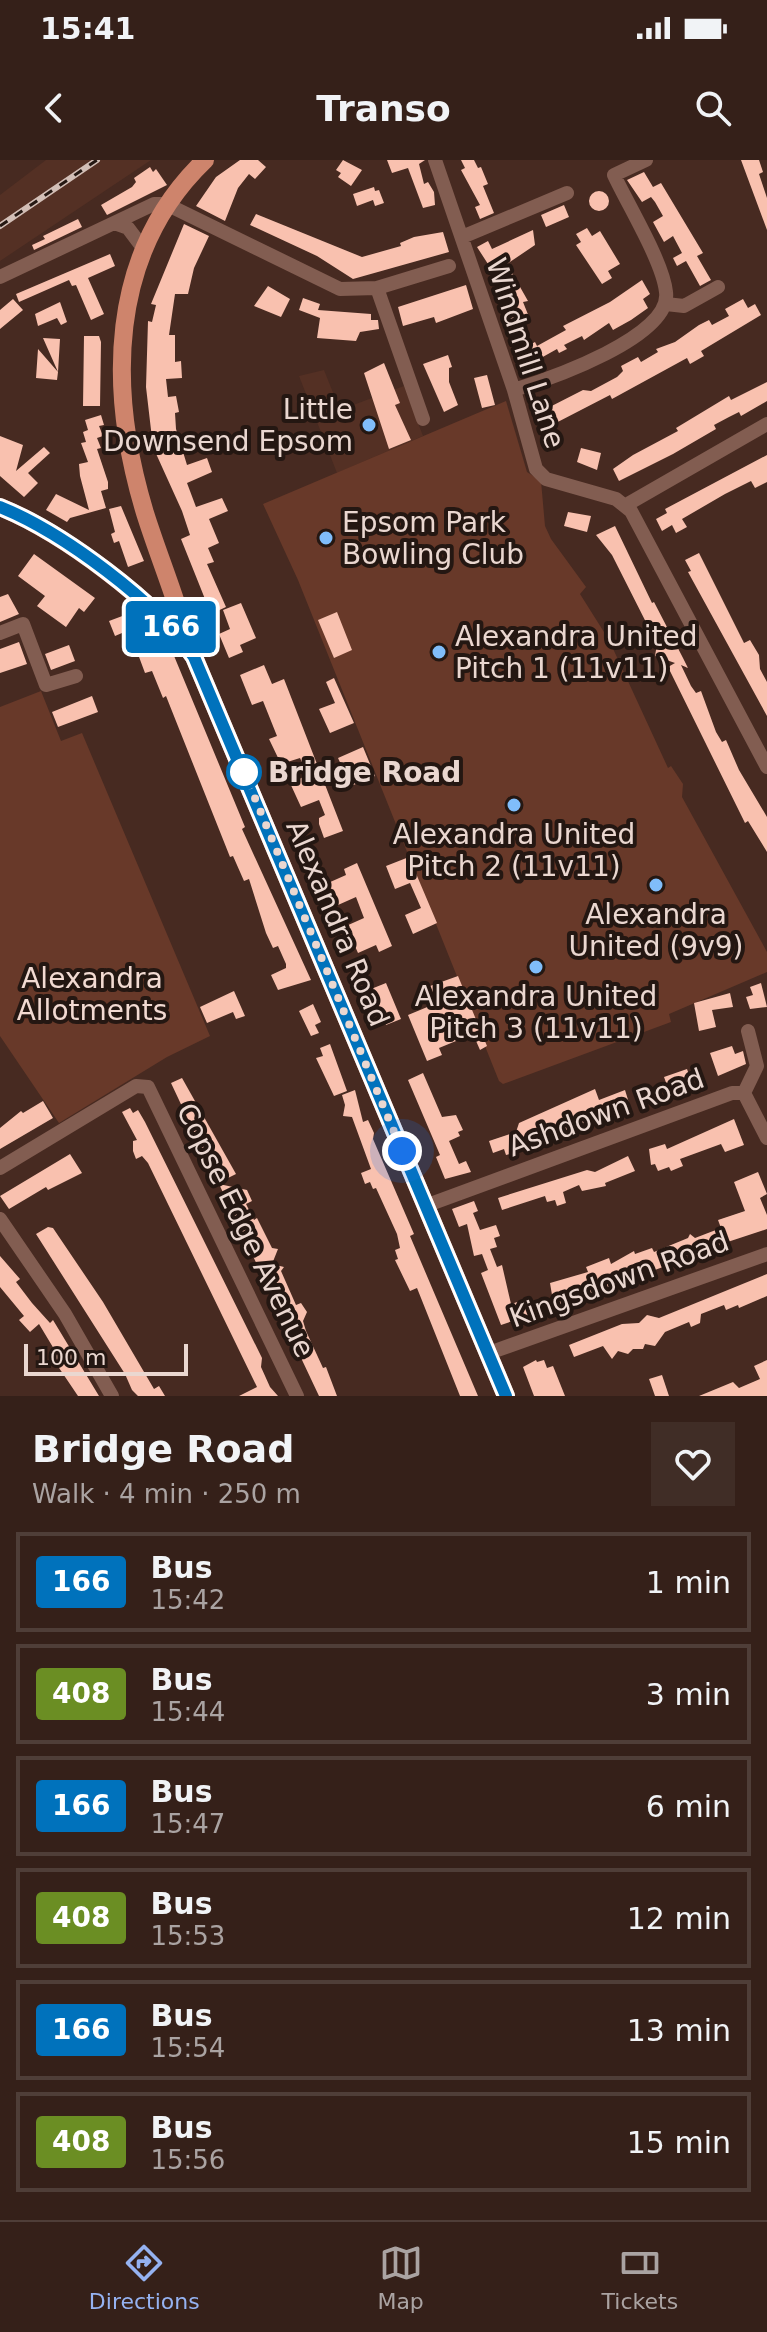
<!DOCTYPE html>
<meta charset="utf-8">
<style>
body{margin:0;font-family:"DejaVu Sans",sans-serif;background:#402d26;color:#f1f3f6;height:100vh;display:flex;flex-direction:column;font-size:30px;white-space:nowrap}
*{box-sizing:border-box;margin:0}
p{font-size:26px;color:#aaa3a2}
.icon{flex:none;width:44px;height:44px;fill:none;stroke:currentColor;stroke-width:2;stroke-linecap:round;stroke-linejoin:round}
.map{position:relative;height:1236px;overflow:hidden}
.side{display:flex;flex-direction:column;background:#352019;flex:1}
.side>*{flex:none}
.badge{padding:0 16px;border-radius:6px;font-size:28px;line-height:52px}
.scale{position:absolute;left:24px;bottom:20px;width:164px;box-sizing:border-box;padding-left:8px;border:4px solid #ead7d0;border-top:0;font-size:22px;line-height:28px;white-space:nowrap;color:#ead7d0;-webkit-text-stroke:6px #241712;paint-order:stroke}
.you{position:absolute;width:40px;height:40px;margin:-20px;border:6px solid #fff;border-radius:50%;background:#1a73e8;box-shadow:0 0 0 12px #1a73e833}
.map>.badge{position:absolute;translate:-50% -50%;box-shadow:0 0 0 4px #fff}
.round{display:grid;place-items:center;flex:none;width:84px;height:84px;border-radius:0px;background:#402d26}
.overview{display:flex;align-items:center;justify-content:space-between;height:136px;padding:0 32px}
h1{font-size:38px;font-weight:800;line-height:60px}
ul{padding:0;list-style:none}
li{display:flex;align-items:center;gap:24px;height:100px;margin:0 16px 12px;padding:0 16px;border:4px solid #4f3e38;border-radius:0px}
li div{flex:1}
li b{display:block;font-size:30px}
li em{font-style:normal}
li .badge{min-width:88px;font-weight:700;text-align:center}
.status{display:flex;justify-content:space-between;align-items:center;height:56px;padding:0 40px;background:#352019;direction:ltr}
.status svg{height:22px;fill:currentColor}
header{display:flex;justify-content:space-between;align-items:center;height:104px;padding:0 32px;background:#352019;font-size:36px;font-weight:800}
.tabs{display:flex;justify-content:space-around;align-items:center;height:112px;border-top:2px solid #4f3e38;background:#352019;font-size:22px;color:#aaa3a2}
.tabs a{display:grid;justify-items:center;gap:4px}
.tabs .current{color:#95b2f1}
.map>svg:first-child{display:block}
</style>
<div class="status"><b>15:41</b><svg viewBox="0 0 49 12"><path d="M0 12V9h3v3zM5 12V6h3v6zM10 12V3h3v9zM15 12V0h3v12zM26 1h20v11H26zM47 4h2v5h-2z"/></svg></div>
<header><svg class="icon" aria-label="back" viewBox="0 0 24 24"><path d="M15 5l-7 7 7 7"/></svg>Transo<svg class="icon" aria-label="search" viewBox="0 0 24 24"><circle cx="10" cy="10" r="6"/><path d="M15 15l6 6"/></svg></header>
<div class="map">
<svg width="767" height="1236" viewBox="0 0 767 1236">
<rect width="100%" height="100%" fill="#472a21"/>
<path fill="#543024" d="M 46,0 L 151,0 L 0,101 L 0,35 Z
M 324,210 L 340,250 L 404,226 L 423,276 L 337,313 L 299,216 Z"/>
<path fill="#683929" d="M 506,241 L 527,312 L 541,321 L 545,366 L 551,379 L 586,427 L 580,434 L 609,480 L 668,608 L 671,606 L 683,624 L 682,637 L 767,792 L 767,812 L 669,854 L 671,862 L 503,924 L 499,921 L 298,420 L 263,344 Z
M 41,531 L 61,581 L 82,573 L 210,876 L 167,897 L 59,963 L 0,876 L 0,547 Z"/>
<path fill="#f9c1af" d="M 240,0 L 258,0 L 266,7 L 255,19 L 249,14 L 238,28 L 225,61 L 196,46 L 216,17 Z
M 343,0 L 362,10 L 351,26 L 338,17 L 341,13 L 336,10 Z
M 387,0 L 425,0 L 419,4 L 424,24 L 428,22 L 434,32 L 435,45 L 423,48 L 408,8 L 392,13 Z
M 461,0 L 474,0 L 478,8 L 481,7 L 488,24 L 483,26 L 494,53 L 480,59 L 475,47 L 480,45 L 461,10 L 465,8 Z
M 741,0 L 759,0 L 763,12 L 759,14 L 767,38 L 767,70 Z
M 150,7 L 153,12 L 156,9 L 167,25 L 107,55 L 101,45 L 132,27 L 136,22 L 134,18 Z
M 644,12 L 653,27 L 661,23 L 703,93 L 697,96 L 711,120 L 700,126 L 686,101 L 677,106 L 673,98 L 682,93 L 673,76 L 664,82 L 659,73 L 653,62 L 663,56 L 655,42 L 651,37 L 642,42 L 627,20 Z
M 374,27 L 375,31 L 379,30 L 384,43 L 375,46 L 373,40 L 357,46 L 353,34 Z
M589 41a10 10 0 1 1 20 0a10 10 0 1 1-20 0Z
M 564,45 L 569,57 L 546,67 L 541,55 Z
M 256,54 L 362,97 L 401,86 L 400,83 L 414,77 L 443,72 L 449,92 L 353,119 L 317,96 L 250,65 Z
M 78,59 L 82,67 L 34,90 L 32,85 L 45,79 L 43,76 Z
M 184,64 L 209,76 L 194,108 L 188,134 L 175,134 L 169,175 L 175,175 L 175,202 L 181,201 L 182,218 L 166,219 L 168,237 L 176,236 L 179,252 L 175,253 L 176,269 L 187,305 L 207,298 L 212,312 L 187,323 L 196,347 L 222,338 L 228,351 L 209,359 L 219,383 L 208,388 L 214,402 L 207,404 L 226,447 L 211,454 L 181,379 L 190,375 L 182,351 L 153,287 L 146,227 L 148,161 L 152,162 L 156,145 L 151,144 Z
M 587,68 L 592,76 L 600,71 L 620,104 L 608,111 L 612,118 L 602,124 L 576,85 L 581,82 L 576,74 Z
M 533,70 L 535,85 L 507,104 L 528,141 L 523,142 L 529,157 L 523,159 L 526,168 L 516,173 L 494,120 L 497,118 L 477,87 L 488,81 L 492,89 Z
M 110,94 L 115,106 L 88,118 L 104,154 L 91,160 L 76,125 L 72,126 L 69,120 L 19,142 L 16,134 Z
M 642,120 L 650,134 L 643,139 L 648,148 L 631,160 L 613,170 L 609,163 L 584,180 L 582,176 L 564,185 L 567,189 L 559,193 L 557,189 L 532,203 L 529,197 L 525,199 L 520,190 L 535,182 L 537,186 L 566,170 L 563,166 L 610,142 Z
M 466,125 L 473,149 L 436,163 L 434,157 L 403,166 L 398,147 Z
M 268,126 L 290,139 L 281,157 L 254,146 Z
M 303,138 L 320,144 L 318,150 L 371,154 L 371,160 L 378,160 L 379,169 L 360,172 L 356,181 L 317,178 L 320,158 L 299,150 Z
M 13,139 L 23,150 L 0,169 L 0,150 Z
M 743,139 L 748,148 L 755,144 L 761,155 L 701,191 L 704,196 L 690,204 L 687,198 L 612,239 L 610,235 L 550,266 L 548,262 L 543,265 L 536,254 L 583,230 L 591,231 L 617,217 L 623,211 L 621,206 L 638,197 L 641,202 L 658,192 L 656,189 L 675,182 L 699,165 L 709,160 L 712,165 L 729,156 L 725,149 Z
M 60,142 L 67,162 L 61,165 L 57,158 L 38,166 L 35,154 Z
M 84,176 L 99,176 L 101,182 L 100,246 L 83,246 Z
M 43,178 L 60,179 L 58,212 Z
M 38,189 L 58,212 L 57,220 L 36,218 Z
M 448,195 L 452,207 L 449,208 L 449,222 L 458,245 L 444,252 L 423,204 Z
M 384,203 L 400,243 L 395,245 L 411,280 L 389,289 L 364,213 Z
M 487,215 L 495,245 L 482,248 L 474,218 Z
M 767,222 L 767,241 L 741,256 L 739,252 L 729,257 L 714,265 L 716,269 L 673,294 L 619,321 L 613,309 L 633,295 L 678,271 L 676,268 L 729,236 L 731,240 Z
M 101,255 L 104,265 L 99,266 L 103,276 L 97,278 L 101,288 L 97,289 L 108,322 L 108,329 L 101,331 L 106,348 L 70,358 L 67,362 L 46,350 L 56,334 L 89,350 L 80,316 L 79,304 L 88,302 L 81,283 L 86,282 L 83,272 L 88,270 L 85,260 Z
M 0,276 L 23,285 L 16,311 L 44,287 L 50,293 L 28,313 L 38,323 L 24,337 L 0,316 Z
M 581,288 L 601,293 L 597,310 L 577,302 Z
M 767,295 L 767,322 L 755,328 L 751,321 L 725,334 L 682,359 L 687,367 L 676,373 L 672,365 L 662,371 L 656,359 L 667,353 L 665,349 Z
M 121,346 L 144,401 L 128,407 L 119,381 L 114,383 L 111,374 L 115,372 L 109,349 Z
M 568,352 L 591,356 L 587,372 L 564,366 Z
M 615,366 L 652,443 L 654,442 L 683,498 L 688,508 L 681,505 L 691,526 L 696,533 L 701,531 L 716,572 L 722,582 L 726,580 L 739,610 L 767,657 L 767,692 L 748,661 L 745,663 L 668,507 L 675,503 L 655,496 L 657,484 L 612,395 L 596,375 Z
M 699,393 L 744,483 L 750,480 L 759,495 L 760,509 L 767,522 L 767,556 L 688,412 L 691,411 L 685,400 Z
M 34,394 L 95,438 L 84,452 L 79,448 L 66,467 L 37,446 L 45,436 L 18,416 Z
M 8,434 L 19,454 L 0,462 L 0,437 Z
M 241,443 L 256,478 L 240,485 L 243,492 L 229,498 L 219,474 L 230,469 L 223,450 Z
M 133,452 L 140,470 L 149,466 L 164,494 L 172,491 L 245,667 L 242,669 L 311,820 L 278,830 L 271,815 L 286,808 L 286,804 L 278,786 L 273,788 L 266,773 L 249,719 L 244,721 L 233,696 L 230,697 L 166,536 L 163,538 L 152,511 L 145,513 L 129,470 L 115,476 L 109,461 Z
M 337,452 L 352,490 L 334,498 L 318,460 Z
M 19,482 L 27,504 L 0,513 L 0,489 Z
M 69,485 L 75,501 L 51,510 L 45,494 Z
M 264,505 L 272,524 L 284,519 L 343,671 L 324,678 L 319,664 L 319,658 L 325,655 L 319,640 L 301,647 L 290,623 L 308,615 L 300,598 L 281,604 L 269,579 L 277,576 L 263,541 L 252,545 L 240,515 Z
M 334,518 L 354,563 L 330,573 L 319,549 L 335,543 L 326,522 Z
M 92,536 L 98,552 L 58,567 L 52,552 Z
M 363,587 L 375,616 L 351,626 L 338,598 Z
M 409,697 L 437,763 L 413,774 L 405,755 L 421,748 L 410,723 L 395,729 L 386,706 Z
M 357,703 L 392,786 L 379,792 L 376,785 L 358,793 L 346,766 L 364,758 L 356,737 L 338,745 L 328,723 L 346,715 L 344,709 Z
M 458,816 L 487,886 L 480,890 L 473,874 L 439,888 L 442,895 L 427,901 L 408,855 L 437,843 L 430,826 Z
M 386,823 L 401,859 L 386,865 L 371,829 Z
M 761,823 L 767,847 L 750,849 L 746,837 L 753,835 L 750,827 Z
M 234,831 L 245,856 L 236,859 L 233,852 L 207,863 L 200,847 Z
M 730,833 L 733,847 L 712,850 L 716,867 L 699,871 L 694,843 Z
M 313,844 L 321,862 L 315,865 L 319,873 L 311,876 L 299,851 Z
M 330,884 L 347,931 L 334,936 L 316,898 L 323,896 L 320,888 Z
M 732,886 L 735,894 L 743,891 L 746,904 L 718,916 L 710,893 Z
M 687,909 L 693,926 L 678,932 L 676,925 L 668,928 L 664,917 Z
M 423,913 L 442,957 L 456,955 L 463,970 L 458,972 L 460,976 L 449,981 L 459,1004 L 466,1001 L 471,1012 L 445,1019 L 436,997 L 440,995 L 408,920 Z
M 182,918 L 236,1014 L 218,1023 L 171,923 Z
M 595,929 L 599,940 L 625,930 L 629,943 L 613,954 L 610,948 L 594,954 L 596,958 L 544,979 L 546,984 L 506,995 L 504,989 L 493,993 L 489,981 L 516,972 L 519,963 Z
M 355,930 L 363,962 L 368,960 L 374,973 L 373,979 L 414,1074 L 410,1076 L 478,1236 L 460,1236 L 417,1128 L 410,1131 L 395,1100 L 398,1099 L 395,1090 L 400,1088 L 397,1074 L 376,1028 L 373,1029 L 370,1022 L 365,1024 L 361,1013 L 371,1009 L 352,957 L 343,956 L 345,945 L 342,935 Z
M 43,941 L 53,958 L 0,989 L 0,968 L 21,951 L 23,953 Z
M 130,948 L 133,953 L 138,950 L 145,962 L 262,1198 L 261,1207 L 270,1227 L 278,1236 L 239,1236 L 257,1227 L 148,1003 L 142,996 L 136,999 L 133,991 L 133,981 L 137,980 L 122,952 Z
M 734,959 L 744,985 L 725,992 L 721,984 L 680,999 L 683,1006 L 671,1011 L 669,1007 L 658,1011 L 655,1004 L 651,1005 L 649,989 L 665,984 L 667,989 Z
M 70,994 L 82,1013 L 48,1030 L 46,1027 L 9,1049 L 0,1036 Z
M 628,996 L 635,1011 L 605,1023 L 606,1026 L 582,1031 L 579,1025 L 563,1032 L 566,1043 L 557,1046 L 555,1040 L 547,1042 L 545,1036 L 502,1050 L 498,1038 L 587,1010 L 595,1012 Z
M 758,1012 L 767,1034 L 760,1038 L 767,1055 L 767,1069 L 676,1099 L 677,1102 L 663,1107 L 554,1147 L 550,1123 L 588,1112 L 586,1107 L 609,1098 L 611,1104 L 634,1091 L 635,1094 L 652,1088 L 654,1092 L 688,1078 L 690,1074 L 695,1078 L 721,1068 L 718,1060 L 745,1051 L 734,1022 Z
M 219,1024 L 247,1030 L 252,1041 L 246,1044 L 254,1060 L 257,1058 L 272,1088 L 278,1089 L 272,1104 L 284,1107 L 281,1111 L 296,1145 L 301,1143 L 307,1152 L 303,1161 L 306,1171 L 323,1208 L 326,1207 L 337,1236 L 319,1236 Z
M 474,1041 L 478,1051 L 473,1053 L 480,1070 L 496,1065 L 500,1076 L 494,1078 L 497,1087 L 490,1089 L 497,1107 L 502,1105 L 511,1144 L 527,1139 L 533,1154 L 501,1165 L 481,1113 L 488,1110 L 482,1094 L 474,1096 L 467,1064 L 459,1067 L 452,1049 Z
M 48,1067 L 53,1068 L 103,1142 L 154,1229 L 159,1226 L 165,1236 L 138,1236 L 132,1230 L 125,1214 L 36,1074 Z
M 0,1096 L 20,1119 L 16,1122 L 32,1143 L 50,1163 L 53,1160 L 99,1236 L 78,1236 L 53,1199 L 54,1189 L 39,1164 L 30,1172 L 19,1160 L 24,1156 L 0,1127 Z
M 767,1114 L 767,1136 L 739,1148 L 738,1145 L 726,1150 L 724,1145 L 701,1154 L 700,1163 L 691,1167 L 689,1162 L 665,1172 L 655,1186 L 645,1184 L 643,1189 L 633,1189 L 628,1194 L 618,1191 L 612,1199 L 603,1186 L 574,1197 L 569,1185 L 622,1164 L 639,1163 L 647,1155 L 659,1158 Z
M 536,1200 L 537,1202 L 544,1200 L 547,1208 L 553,1206 L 565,1236 L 534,1236 L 523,1207 Z
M 767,1200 L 767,1236 L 699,1236 L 733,1222 L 739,1228 L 760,1219 L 754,1206 Z
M 662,1215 L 669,1236 L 655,1236 L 649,1219 Z"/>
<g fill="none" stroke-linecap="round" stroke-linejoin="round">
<path stroke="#825d51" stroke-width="14" d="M 435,0 L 514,230 L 536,309 L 546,319 L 616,339 L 631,351 L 767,607
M 114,63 L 128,68 L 143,88
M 462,77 L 567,33
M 0,117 L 154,44 L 166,44 L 340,129 L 377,128 L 449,106
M 377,128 L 423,259
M 666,144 L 684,146 L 718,127
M 514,230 C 549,219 672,177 666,132 C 663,102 628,45 614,15 L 646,0
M 626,345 L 767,264
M 0,473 L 23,464 L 46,525 L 76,516
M 744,933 L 757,906 L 748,871
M 744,933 L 767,978
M 0,1008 L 136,926 L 148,927 L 297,1236
M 425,1046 L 732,933 L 744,933
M 0,1059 L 65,1154 L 112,1236
M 489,1193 L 767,1094"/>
<path stroke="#ce846c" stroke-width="18" d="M 0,347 C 61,372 157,442 194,497 L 506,1236
M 171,467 L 177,457 L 177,446 C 167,415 155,385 145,353 C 108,231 107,94 205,0"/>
<g stroke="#d2beb6" stroke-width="6">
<path id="rail" d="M 0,66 L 97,0"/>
</g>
<use href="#rail" stroke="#241712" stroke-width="3" stroke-dasharray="9" stroke-linecap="butt"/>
</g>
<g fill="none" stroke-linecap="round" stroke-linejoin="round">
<g stroke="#fff" stroke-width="18">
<path id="line" d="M 0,347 C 62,372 157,442 194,497 L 506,1236"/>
</g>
<use href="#line" stroke="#0072bc" stroke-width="12"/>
<path stroke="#ead7d0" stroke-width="8" stroke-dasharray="0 14.4" d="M 244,612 L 402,991"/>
</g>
<g fill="#80bdfa" stroke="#241712" stroke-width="3">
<circle cx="369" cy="265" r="8"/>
<circle cx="326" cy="378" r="8"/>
<circle cx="439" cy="492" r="8"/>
<circle cx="514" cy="645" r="8"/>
<circle cx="656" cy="725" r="8"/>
<circle cx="536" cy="807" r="8"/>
</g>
<circle fill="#fff" stroke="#0072bc" stroke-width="4" cx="244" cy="612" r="16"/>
<g text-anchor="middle" stroke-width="8" stroke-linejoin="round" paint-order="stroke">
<g font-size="28" fill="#ead7d0" stroke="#241712">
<text transform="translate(526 193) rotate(72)" y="10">Windmill Lane</text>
<text transform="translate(338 763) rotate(67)" y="10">Alexandra Road</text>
<text transform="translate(606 952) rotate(-20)" y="10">Ashdown Road</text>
<text transform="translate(246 1070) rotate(64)" y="10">Copse Edge Avenue</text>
<text transform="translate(619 1119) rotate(-20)" y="10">Kingsdown Road</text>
</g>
<g font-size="28" fill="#ead7d0" stroke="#241712">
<text x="353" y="259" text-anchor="end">Little<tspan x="353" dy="32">Downsend Epsom</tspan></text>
<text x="342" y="372" text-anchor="start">Epsom Park<tspan x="342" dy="32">Bowling Club</tspan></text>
<text x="455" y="486" text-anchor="start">Alexandra United<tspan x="455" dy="32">Pitch 1 (11v11)</tspan></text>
<text x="514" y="684">Alexandra United<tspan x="514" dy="32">Pitch 2 (11v11)</tspan></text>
<text x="656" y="764">Alexandra<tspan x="656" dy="32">United (9v9)</tspan></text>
<text x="536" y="846">Alexandra United<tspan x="536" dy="32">Pitch 3 (11v11)</tspan></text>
</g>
<g font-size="28" font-weight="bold" fill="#ead7d0" stroke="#241712" text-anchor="start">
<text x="268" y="622">Bridge Road</text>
</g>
<g font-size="28" fill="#f2dad2" stroke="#241712">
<text x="92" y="828">Alexandra<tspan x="92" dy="32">Allotments</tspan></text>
</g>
</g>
</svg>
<div class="scale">100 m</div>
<div class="you" style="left:402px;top:991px"></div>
<b class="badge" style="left:171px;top:467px;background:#0072bc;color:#fff">166</b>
</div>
<section class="side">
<div class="overview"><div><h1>Bridge Road</h1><p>Walk · 4 min · 250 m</p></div><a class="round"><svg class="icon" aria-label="heart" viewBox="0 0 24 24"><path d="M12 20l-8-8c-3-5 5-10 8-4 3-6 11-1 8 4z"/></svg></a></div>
<ul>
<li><span class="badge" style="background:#0072bc;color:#fff">166</span><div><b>Bus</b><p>15:42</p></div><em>1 min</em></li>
<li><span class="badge" style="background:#6b8e23;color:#fff">408</span><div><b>Bus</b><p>15:44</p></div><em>3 min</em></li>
<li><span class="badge" style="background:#0072bc;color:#fff">166</span><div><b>Bus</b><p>15:47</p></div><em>6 min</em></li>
<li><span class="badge" style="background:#6b8e23;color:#fff">408</span><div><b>Bus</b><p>15:53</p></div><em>12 min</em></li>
<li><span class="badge" style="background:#0072bc;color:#fff">166</span><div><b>Bus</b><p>15:54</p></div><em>13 min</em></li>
<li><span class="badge" style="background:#6b8e23;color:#fff">408</span><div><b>Bus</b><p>15:56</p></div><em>15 min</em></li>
</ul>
</section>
<nav class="tabs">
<a class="current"><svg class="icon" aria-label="directions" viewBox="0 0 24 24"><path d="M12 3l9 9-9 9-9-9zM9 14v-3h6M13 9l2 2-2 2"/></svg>Directions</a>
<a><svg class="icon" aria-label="map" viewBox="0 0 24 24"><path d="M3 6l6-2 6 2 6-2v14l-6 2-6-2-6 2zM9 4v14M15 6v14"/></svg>Map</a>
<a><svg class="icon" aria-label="tickets" viewBox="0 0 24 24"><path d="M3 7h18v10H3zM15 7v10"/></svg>Tickets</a>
</nav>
